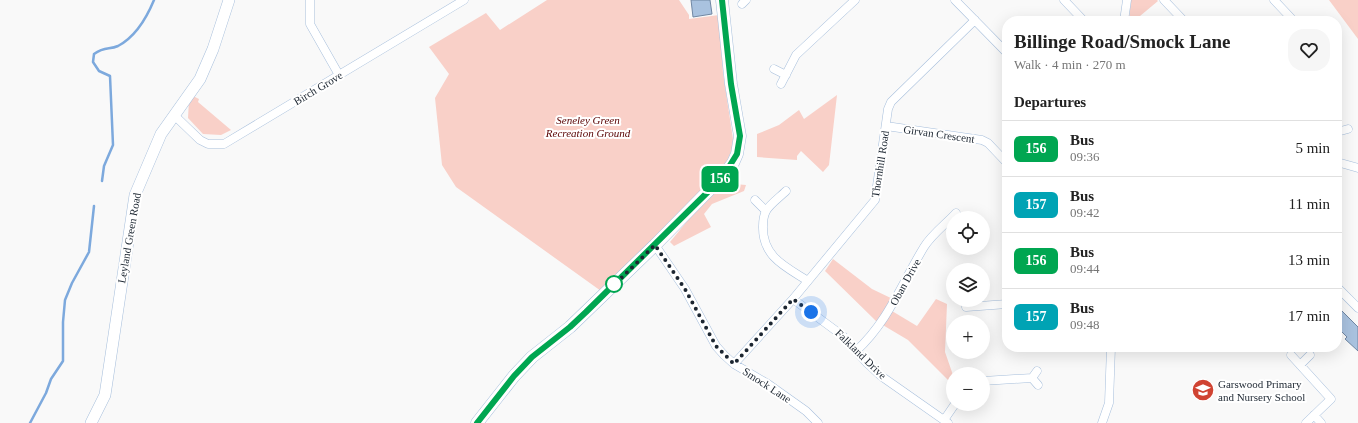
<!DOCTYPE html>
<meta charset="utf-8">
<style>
body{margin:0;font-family:"Times New Roman",serif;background:#f6f6f6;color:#222;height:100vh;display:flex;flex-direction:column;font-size:15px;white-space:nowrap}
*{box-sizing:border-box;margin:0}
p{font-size:13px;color:#767676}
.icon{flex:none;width:22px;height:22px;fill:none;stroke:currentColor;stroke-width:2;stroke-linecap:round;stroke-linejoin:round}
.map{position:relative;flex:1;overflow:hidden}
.panel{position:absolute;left:1002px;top:16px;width:340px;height:336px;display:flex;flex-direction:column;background:#fff;border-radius:16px;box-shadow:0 4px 16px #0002}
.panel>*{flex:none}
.badge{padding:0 8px;border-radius:6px;font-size:14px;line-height:26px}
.tools{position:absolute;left:946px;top:211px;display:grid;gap:8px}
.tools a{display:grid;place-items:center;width:44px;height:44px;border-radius:50%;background:#fff;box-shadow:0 4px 16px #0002;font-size:20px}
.you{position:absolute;width:20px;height:20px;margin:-10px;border:3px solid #fff;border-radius:50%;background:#1a73e8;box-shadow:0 0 0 6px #1a73e833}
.map>.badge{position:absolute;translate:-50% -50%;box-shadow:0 0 0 2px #fff}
h2{padding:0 12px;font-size:15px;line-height:36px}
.round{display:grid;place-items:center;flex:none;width:42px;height:42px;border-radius:16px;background:#f6f6f6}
.head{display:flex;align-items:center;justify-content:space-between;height:68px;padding:0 12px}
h1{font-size:19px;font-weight:700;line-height:30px}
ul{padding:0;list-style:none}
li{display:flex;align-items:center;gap:12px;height:56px;padding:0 12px;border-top:1px solid #e0e0e0}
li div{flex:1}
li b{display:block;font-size:15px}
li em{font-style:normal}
li .badge{min-width:44px;font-weight:700;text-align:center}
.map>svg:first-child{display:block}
</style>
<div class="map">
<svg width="1358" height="423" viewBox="0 0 1358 423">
<rect width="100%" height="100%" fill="#f9f9f9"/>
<path fill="#f9d0c8" d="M 547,0 L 679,0 L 689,15 L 689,19 L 719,15 L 723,73 L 733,139 L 732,149 L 723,170 L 601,291 L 456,187 L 442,165 L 435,98 L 449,74 L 429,47 L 486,13 L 500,30 Z
M 1131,0 L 1157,0 L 1158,1 L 1134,21 L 1129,21 Z
M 1329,0 L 1358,0 L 1358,39 Z
M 837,95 L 829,165 L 823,172 L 801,151 L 797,156 L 797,160 L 757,157 L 757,134 L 779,125 L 799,110 L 804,119 Z
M 193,96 L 199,99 L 198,102 L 231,130 L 221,135 L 203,134 L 188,118 L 189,100 Z
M 723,183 L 746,185 L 744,191 L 712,204 L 704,214 L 711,227 L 674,246 L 670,242 L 698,208 Z
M 833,259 L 872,289 L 897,301 L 892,311 L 917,326 L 936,299 L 947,304 L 945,352 L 953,375 L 953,385 L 908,340 L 876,321 L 825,271 Z"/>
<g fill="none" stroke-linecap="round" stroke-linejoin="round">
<path stroke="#7da9dd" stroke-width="2.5" d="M 102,181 L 104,166 L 113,145 L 110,76 L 99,71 L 93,62 L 94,54 C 105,46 109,50 118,46 C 135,37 147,17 154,0
M 30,423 L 46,393 L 51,379 L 63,361 L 63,322 L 65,300 L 72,283 L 89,252 L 94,206"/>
</g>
<path fill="#a9c2df" stroke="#7087a3" d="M 691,0 L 710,0 L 712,14 L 693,17 Z
M 1337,306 L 1358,327 L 1358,351 L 1345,339 L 1347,337 L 1337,327 Z"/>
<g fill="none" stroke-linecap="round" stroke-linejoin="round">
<g stroke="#a7bfdc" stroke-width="9">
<path id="minor" d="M 310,0 L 310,24 L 339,75
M 955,0 L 1007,53
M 1064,0 L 1084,21
M 1164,0 L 1184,21
M 1274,0 L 1291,18
M 742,4 L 746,0
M 1124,21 L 1127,0
M 774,69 L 786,75
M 781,84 L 796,55 L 855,0
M 174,115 L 200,140 L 208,144 L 224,144 L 464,0
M 886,126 L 982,140 L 988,143 L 1007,163
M 1337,132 L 1348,129
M 1337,162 L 1358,168
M 786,191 C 780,197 770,204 766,211 C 764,215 763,222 763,226 C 762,257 786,267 808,281
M 755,200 L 766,211
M 655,245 L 685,289 L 716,346 L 724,355 L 734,364 L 768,384 L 806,411 L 818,423
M 1337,287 L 1358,308
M 793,299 L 843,336 L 867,363 L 881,376 L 948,423
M 966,307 L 1007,304
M 856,351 C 888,322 902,283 924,247 C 932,234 946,224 956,213
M 1291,355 L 1331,399 L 1306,423
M 734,364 L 793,299 L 875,200 L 888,109 L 891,102 L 975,20
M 1300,365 L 1310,355
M 1037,371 L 1032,378 L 1038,385
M 983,381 L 1032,378
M 1314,415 L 1321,423
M 944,420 L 955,404
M 1102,423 L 1109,403 L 1111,347"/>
</g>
<g stroke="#a7bfdc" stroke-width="12">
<path id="tertiary" d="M 91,423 L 105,395 L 135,195 L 161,134 L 200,79 L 213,49 L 229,0"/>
</g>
<g stroke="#a7bfdc" stroke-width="13">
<path id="secondary" d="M 477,423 L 514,376 L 532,357 L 570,327 L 655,245 L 721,178 L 733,163 L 737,154 L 740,136 L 731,84 L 722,0"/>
</g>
<use href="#minor" stroke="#fff" stroke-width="8"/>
<use href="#tertiary" stroke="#fff" stroke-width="11"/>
<use href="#secondary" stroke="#fff" stroke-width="12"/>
</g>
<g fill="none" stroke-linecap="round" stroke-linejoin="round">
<g stroke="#fff" stroke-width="9">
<path id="line" d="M 477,423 L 514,376 L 532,357 L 570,327 L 586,312 L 722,178 L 737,154 L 740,136 L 731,84 L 722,0"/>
</g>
<use href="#line" stroke="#00a651" stroke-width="6"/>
<path stroke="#1c2631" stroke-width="4" stroke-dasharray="0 7.2" d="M 614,284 L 613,286 L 655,245 L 685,289 L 716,346 L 734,364 L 793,299 L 811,312"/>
</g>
<defs>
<g id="school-disc" transform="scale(1.15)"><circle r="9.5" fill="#d04332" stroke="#fff"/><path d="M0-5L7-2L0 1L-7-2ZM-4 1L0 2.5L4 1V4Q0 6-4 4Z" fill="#fff"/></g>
</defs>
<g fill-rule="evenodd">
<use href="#school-disc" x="1203" y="390"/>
</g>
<circle fill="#fff" stroke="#00a651" stroke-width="2" cx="614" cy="284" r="8"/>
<g text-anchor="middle" stroke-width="4" stroke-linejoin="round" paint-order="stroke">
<g font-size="11" fill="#1c2631" stroke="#fff">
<text transform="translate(318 88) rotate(-31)" y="4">Birch Grove</text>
<text transform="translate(939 134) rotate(8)" y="4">Girvan Crescent</text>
<text transform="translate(880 164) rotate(-81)" y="4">Thornhill Road</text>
<text transform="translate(129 238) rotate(-80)" y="4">Leyland Green Road</text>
<text transform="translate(905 282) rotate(-61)" y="4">Oban Drive</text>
<text transform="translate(861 354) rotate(44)" y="4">Falkland Drive</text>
<text transform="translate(767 385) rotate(33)" y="4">Smock Lane</text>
</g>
<g font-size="11" font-style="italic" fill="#580000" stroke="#fff">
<text x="588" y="124">Seneley Green<tspan x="588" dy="13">Recreation Ground</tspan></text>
</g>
<g font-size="11" fill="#1c2631" stroke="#fff" text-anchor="start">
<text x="1218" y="388">Garswood Primary<tspan x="1218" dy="13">and Nursery School</tspan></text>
</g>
</g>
</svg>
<div class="tools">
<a><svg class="icon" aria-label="locate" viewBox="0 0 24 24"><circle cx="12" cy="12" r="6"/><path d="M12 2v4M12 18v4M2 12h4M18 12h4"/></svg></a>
<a><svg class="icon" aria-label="layers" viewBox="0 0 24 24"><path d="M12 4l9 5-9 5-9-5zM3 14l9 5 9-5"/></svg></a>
<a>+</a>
<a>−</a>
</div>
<div class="you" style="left:811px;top:312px"></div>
<b class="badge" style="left:720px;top:179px;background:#00a651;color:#fff">156</b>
<section class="panel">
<div class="head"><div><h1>Billinge Road/Smock Lane</h1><p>Walk · 4 min · 270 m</p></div><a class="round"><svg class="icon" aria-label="heart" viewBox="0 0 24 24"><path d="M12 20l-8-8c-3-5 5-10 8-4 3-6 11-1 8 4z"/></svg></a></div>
<h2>Departures</h2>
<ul>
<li><span class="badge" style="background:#00a651;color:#fff">156</span><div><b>Bus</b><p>09:36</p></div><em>5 min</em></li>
<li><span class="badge" style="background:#00a3b4;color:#fff">157</span><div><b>Bus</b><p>09:42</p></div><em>11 min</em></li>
<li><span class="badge" style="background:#00a651;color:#fff">156</span><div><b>Bus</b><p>09:44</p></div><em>13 min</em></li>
<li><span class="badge" style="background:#00a3b4;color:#fff">157</span><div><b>Bus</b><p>09:48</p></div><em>17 min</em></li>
</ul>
</section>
</div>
